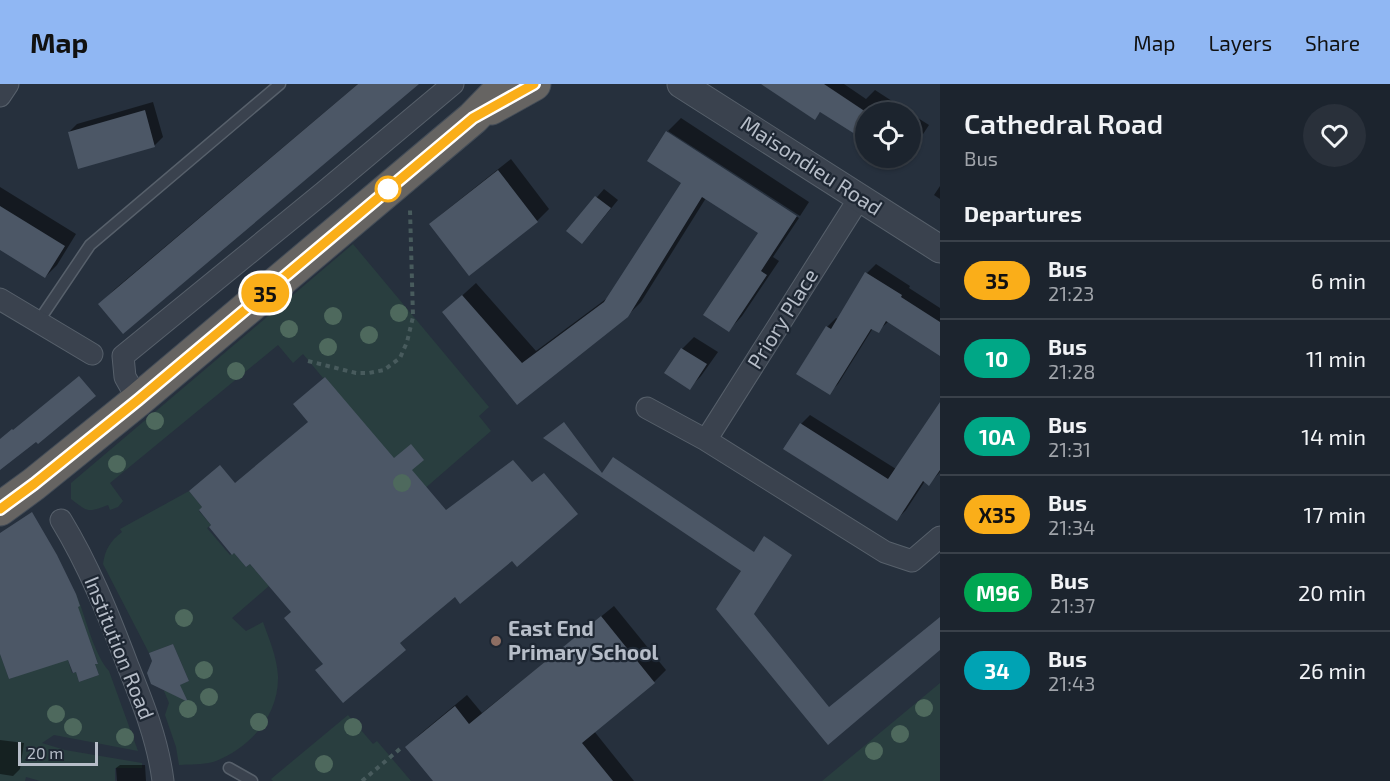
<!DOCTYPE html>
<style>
body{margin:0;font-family:"Exo 2",sans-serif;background:#29303a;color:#f1f3f6;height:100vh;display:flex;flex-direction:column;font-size:22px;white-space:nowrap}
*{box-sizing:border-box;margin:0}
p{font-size:20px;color:#a0a4aa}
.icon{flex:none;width:33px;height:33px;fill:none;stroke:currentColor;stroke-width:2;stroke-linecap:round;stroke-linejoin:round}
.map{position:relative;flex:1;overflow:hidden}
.panel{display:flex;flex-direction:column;background:#1c242e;width:450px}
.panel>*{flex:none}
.badge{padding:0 12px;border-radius:20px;font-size:21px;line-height:39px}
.buttons{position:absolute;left:855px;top:18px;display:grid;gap:12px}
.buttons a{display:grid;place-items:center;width:66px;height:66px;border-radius:50%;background:#1c242e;box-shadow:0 2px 4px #0004,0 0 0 2px #3a414a;font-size:30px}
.scale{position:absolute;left:18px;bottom:15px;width:80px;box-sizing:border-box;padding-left:6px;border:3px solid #b6bdc8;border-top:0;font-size:16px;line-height:21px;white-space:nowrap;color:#b6bdc8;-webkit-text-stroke:4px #1e2733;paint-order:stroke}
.map>.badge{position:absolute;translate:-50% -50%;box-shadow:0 0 0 3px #fff}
h2{padding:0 24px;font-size:22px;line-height:54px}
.round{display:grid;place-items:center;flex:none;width:63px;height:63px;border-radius:32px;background:#29303a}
.headline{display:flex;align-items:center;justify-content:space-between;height:102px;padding:0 24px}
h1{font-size:28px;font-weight:600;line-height:45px}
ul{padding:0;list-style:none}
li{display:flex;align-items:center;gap:18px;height:78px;padding:0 24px;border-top:2px solid #3a414a}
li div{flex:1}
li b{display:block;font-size:22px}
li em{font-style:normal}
li .badge{min-width:66px;font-weight:700;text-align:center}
header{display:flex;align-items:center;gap:36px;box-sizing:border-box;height:84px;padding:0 30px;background:#90b7f3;color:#111}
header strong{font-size:28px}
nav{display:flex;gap:33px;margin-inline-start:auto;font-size:21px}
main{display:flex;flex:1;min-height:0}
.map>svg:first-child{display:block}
</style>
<header>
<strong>Map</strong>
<nav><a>Map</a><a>Layers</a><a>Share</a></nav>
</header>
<main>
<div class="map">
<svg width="940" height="697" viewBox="0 0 940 697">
<rect width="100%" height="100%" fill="#26303d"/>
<path fill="#293e3f" d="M 353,160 L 489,323 L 479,332 L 491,347 L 400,426 L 325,293 L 323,294 L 303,270 L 293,279 L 278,261 L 110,399 L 123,417 L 118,423 L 110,426 L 108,421 C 87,429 88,428 71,415 L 71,399 Z
M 189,407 L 202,423 L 199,427 L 211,441 L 207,444 L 230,471 L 234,469 L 246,483 L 250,480 L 269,502 L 232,534 L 246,547 L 263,538 C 269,555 277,573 278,592 C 279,631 251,663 216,677 C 205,681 191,680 179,681 L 176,663 L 165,631 L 169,619 L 164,607 L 189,597 L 173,560 L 149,569 L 103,480 C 105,466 110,457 122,448 L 120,445 Z
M 76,510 C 86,533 93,569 109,587 L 138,667 L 54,651 L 42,659 L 65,666 L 142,679 L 142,684 L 115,684 L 115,697 L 40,697 L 26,693 L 25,697 L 0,697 L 0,570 L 9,595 L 67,573 L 72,589 L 76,588 L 79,598 L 99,591 L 95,580 L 98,579 L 82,536 L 0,565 Z
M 940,599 L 940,697 L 822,697 Z
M 348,631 L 373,660 L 377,657 L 411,697 L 273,697 L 271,695 Z"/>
<path fill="#0007" d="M 358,0 L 416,0 L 100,220 L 115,205 Z
M 764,0 L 844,0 L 866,15 L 875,6 L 909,28 L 821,27 L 815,34 Z
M 153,18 L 163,53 L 155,61 L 79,83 L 69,48 L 77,40 Z
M 910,29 L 929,41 L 910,70 Z
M 681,34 L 809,118 L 800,132 L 668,47 Z
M 668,47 L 668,50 L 799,134 L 773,173 L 779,177 L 742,232 L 729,246 L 760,149 L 706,114 L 641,218 L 627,232 L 517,319 L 444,228 L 476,199 L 536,267 L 610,212 L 683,99 L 649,77 Z
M 893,74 L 907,74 L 902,79 Z
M 511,75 L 549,125 L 537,137 L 469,190 L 431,140 L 443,129 Z
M 940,102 L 940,115 L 934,111 Z
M 0,103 L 76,150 L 57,181 L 45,193 L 0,164 Z
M 604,105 L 618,116 L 590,150 L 568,147 Z
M 876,180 L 910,202 L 909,204 L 940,224 L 940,270 L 889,237 L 878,247 L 873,244 L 838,300 L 829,309 L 827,243 L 836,234 L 838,235 L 867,189 Z
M 694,253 L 718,268 L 701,292 L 689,304 L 666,289 L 682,265 Z
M 940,321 L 940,388 L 929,400 L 925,397 L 906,426 L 897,435 L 801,340 L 810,331 L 896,385 Z
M 614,522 L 666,586 L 654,598 L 594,647 L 634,697 L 435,697 L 407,663 L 419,651 L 467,611 L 482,629 Z
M 0,656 L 24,659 L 20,685 L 13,692 L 0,690 Z
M 120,681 L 145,681 L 146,697 L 117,697 L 116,684 Z"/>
<path fill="#4c5766" d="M 358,0 L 419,0 L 123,250 L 98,220 Z
M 761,0 L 824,0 L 866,28 L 866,57 L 820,28 L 815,36 Z
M 145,26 L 155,63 L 78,85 L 68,48 Z
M 666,47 L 797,132 L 761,187 L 767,191 L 729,248 L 703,231 L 758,149 L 702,113 L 628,233 L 517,321 L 442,228 L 462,211 L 522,279 L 604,218 L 681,99 L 647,77 Z
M 498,86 L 538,138 L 469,192 L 429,140 Z
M 595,112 L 611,124 L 582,160 L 566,147 Z
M 0,122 L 65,162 L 45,194 L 0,166 Z
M 865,188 L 902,211 L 901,213 L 940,238 L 940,272 L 886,237 L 879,249 L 871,245 L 830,311 L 796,290 L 826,242 L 831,245 Z
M 681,264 L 707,280 L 690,306 L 664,289 Z
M 79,292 L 96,312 L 38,360 L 36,358 L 0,386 L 0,355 L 12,345 L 13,346 Z
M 325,293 L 394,374 L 411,360 L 424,376 L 412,386 L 446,426 L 513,376 L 532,398 L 544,389 L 578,430 L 517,483 L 512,477 L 460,520 L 455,513 L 400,559 L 406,566 L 343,619 L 315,586 L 323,580 L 284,534 L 291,528 L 250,480 L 246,483 L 234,469 L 232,471 L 209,443 L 211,441 L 199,426 L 202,423 L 189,407 L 220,381 L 235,399 L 308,338 L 293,320 Z
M 940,318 L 940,386 L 929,402 L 923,397 L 897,437 L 783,365 L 800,339 L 888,395 Z
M 564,338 L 602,389 L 613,373 L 754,468 L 764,452 L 792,471 L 754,530 L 829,623 L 940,533 L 940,566 L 828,661 L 716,525 L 741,487 L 543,354 Z
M 32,428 L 57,471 L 76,510 L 80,522 L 78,523 L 98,580 L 95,580 L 99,591 L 79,598 L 76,588 L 73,589 L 68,576 L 9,595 L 0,570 L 0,449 Z
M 601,532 L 655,599 L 582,659 L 613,697 L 433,697 L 405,663 L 455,622 L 469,640 Z
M 173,560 L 189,597 L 180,601 L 188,618 L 151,600 L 147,589 L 152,577 L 149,569 Z"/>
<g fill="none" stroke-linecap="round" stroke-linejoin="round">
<g stroke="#57606b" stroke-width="13">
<path id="service" d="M 38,238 L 90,161 L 280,0
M 229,684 L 252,697"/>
</g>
<g stroke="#57606b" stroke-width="23">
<path id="minor" d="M 0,12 L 8,0
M 860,113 L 706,356 L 885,468 L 912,477 L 940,453
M 0,215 L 92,270
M 138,316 L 125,293 L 123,272 L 324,108 L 453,0
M 647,324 L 706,356
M 61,436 C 89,482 109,532 128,582 C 143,619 158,657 163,697"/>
</g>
<g stroke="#57606b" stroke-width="29">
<path id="tertiary" d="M 681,0 L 940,165"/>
</g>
<g stroke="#444d58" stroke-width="35">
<path id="trunk" d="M 491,24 L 534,0
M 0,425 L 34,400 L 138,316 L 473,34 L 506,0"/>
</g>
<path stroke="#485b5d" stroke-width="4" stroke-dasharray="4.5 4.5" stroke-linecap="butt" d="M 308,277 L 356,289 L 369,289 L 384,286 L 400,274 L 407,258 L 413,233 L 410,126
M 362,697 L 401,664"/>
<use href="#service" stroke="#3a424e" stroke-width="10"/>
<use href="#minor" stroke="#3a424e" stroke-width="21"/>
<use href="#tertiary" stroke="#3a424e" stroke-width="27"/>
<use href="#trunk" stroke="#666462" stroke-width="33"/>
</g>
<g fill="#4e695d">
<circle cx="399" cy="229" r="9"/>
<circle cx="333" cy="232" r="9"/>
<circle cx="289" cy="245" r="9"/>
<circle cx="369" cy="251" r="9"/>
<circle cx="328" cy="263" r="9"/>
<circle cx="236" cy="287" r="9"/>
<circle cx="155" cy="337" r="9"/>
<circle cx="117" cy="380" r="9"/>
<circle cx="402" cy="399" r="9"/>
<circle cx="184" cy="534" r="9"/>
<circle cx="204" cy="586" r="9"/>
<circle cx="209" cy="613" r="9"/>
<circle cx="924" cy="624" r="9"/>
<circle cx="188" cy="625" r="9"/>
<circle cx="56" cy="630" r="9"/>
<circle cx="259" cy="638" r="9"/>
<circle cx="73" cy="643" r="9"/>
<circle cx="353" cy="643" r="9"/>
<circle cx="900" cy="650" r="9"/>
<circle cx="125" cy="653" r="9"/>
<circle cx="874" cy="667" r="9"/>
<circle cx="324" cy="680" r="9"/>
</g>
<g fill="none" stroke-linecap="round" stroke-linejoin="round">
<g stroke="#fff" stroke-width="14">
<path id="line" d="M 0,425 L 34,400 L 138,316 L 473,34 L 534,0"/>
</g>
<use href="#line" stroke="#faae19" stroke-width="9"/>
</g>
<circle fill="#fff" stroke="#faae19" stroke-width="3" cx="388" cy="105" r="12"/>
<circle fill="#8d6e63" stroke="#1e2733" stroke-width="2" cx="496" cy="557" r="6"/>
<g text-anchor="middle" stroke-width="4.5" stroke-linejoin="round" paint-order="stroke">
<g font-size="21" fill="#b6bdc8" stroke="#1e2733">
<text transform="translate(811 82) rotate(33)" y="7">Maisondieu Road</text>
<text transform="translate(783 235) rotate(-58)" y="7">Priory Place</text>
<text transform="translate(119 564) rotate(68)" y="7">Institution Road</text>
</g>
<g font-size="21" font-weight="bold" fill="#b6bdc8" stroke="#1e2733" text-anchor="start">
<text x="508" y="552">East End<tspan x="508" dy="24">Primary School</tspan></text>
</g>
</g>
</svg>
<div class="buttons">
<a><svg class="icon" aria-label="locate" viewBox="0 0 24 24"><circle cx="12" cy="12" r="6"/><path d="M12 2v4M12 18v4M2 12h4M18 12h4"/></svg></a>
</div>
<div class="scale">20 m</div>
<b class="badge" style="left:265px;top:209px;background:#faae19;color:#111">35</b>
</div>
<section class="panel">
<div class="headline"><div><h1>Cathedral Road</h1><p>Bus</p></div><a class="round"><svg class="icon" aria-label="heart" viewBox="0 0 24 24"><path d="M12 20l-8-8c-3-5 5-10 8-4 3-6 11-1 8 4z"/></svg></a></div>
<h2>Departures</h2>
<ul>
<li><span class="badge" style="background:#faae19;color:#111">35</span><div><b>Bus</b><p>21:23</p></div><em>6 min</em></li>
<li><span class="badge" style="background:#00a786;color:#fff">10</span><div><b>Bus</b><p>21:28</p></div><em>11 min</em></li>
<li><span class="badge" style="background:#00a786;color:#fff">10A</span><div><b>Bus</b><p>21:31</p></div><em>14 min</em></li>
<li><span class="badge" style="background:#faae19;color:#111">X35</span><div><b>Bus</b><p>21:34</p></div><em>17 min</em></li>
<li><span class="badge" style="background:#00a651;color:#fff">M96</span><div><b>Bus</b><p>21:37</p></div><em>20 min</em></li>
<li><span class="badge" style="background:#00a3b4;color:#fff">34</span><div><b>Bus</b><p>21:43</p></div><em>26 min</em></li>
</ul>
</section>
</main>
